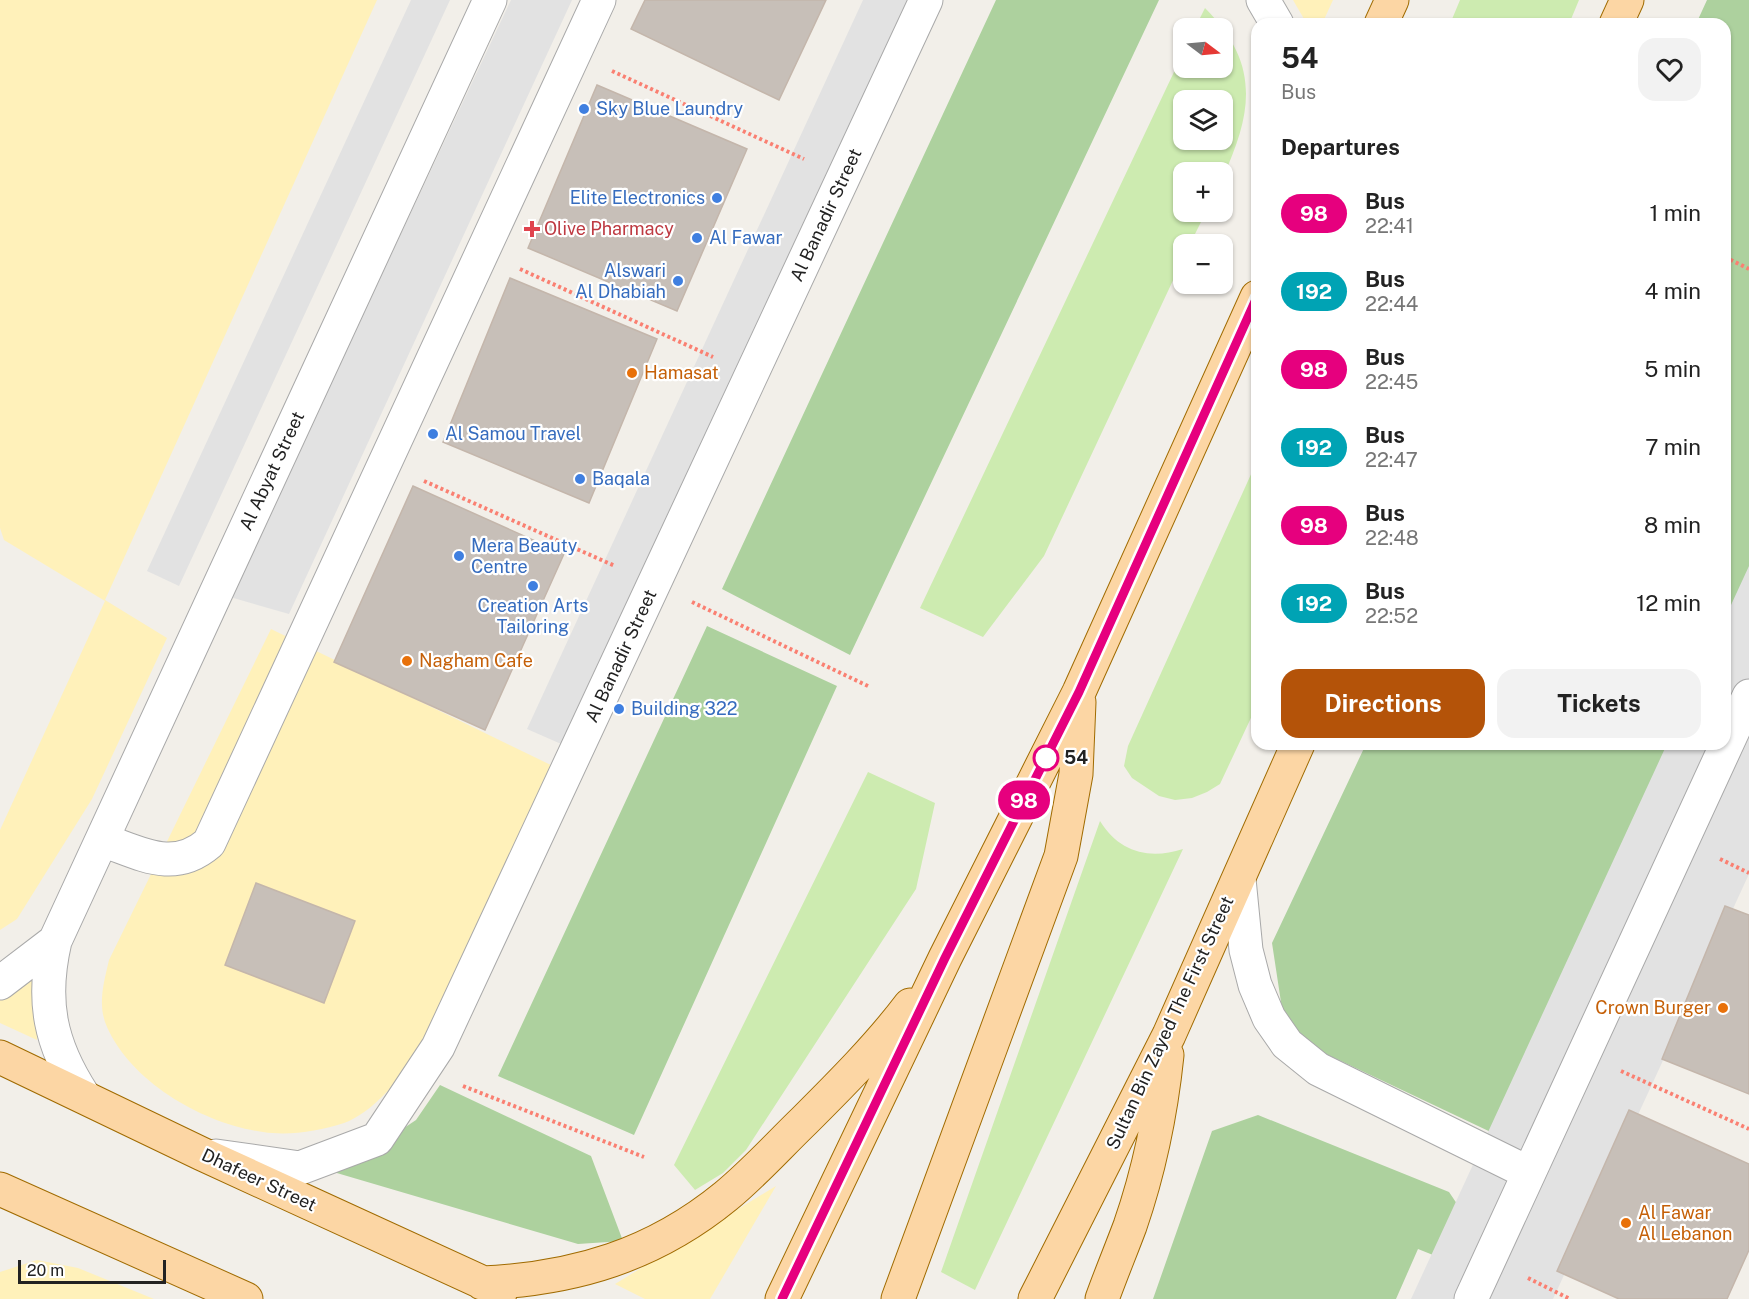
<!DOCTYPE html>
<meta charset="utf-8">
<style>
body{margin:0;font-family:"Public Sans",sans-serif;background:#f2f2f2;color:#222;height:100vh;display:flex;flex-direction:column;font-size:22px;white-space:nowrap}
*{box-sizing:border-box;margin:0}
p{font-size:20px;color:#767676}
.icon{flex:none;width:33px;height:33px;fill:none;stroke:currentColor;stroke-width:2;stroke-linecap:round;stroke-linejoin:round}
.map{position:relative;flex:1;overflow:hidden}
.drawer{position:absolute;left:1251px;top:18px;width:480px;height:732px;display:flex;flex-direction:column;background:#fff;border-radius:18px;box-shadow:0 2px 4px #0004}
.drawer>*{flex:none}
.badge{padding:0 12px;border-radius:20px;font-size:21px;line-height:39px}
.needle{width:39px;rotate:106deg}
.fabs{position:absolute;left:1173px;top:18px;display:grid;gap:12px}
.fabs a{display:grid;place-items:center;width:60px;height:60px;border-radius:12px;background:#fff;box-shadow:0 2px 4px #0004;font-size:30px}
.scale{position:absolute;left:18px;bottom:15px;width:148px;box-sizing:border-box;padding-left:6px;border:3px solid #222;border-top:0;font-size:16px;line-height:21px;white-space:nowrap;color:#222;-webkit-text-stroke:4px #fff;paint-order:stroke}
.map>.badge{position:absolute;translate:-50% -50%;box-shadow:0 0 0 3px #fff}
h2{padding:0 30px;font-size:22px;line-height:54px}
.round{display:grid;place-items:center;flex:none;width:63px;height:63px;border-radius:18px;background:#f2f2f2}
.summary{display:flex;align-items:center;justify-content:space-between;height:102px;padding:0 30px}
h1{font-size:28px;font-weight:700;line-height:45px}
.button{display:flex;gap:12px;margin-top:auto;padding:12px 30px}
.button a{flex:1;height:69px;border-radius:18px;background:#b45309;color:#fff;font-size:24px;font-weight:700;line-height:69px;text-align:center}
.button a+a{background:#f2f2f2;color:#222}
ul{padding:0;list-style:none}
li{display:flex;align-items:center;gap:18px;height:78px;padding:0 30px}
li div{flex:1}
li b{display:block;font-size:22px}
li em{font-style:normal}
li .badge{min-width:66px;font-weight:700;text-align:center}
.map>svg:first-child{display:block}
</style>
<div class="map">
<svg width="1749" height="1299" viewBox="0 0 1749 1299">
<rect width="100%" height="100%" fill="#f2efe9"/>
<path fill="#cdebb0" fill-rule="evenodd" d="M 1460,0 L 1579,0 L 1569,24 L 1450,24 Z
M 1205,8 C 1260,63 1253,111 1223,177 L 1222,172 L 1184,172 L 1184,212 L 1206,212 L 1190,244 L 1184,244 L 1183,259 L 1044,556 L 983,637 L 920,608 L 1183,53 L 1184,68 L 1222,68 L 1222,28 L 1195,28 ZM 1222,100 L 1222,140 L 1184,140 L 1184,100 Z
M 1257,461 L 1257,705 L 1220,784 L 1207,792 L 1192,798 L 1175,800 L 1159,796 L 1132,778 L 1124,766 L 1128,746 Z
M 868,772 L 935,803 L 916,889 L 746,1150 L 723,1173 L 695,1190 L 674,1165 Z
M 1100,821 C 1119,852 1149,860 1183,849 L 975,1290 L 941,1272 Z"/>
<path fill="#add19e" d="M 996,0 L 1159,0 L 850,655 L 722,589 Z
M 1707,0 L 1749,0 L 1749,646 L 1725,697 L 1725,24 L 1696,24 Z
M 707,626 L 837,686 L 634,1135 L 498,1076 Z
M 1366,744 L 1703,744 L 1516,1144 L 1286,1035 L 1272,943 Z
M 440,1085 L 591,1156 L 623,1241 L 578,1244 L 330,1171 L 374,1148 L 416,1120 Z
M 1258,1115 L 1449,1192 L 1474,1229 L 1458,1265 L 1418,1249 L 1396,1299 L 1153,1299 L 1212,1131 Z"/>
<path fill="#fff1ba" d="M 0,0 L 377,0 L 105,600 L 167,638 L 92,799 L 17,919 L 0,930 L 0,830 L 105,601 L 4,540 L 0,528 Z
M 1293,0 L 1333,0 L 1322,24 L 1307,24 Z
M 271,629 L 557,768 L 415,1060 C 396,1082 372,1113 344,1123 C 319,1131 289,1136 263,1132 C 204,1124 132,1083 107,1027 C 97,1005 104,982 109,960 Z
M 36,974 L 37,1040 L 0,1023 L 0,998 Z
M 776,1186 L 710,1299 L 645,1299 L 615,1284 Z
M 37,1260 L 78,1268 L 154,1299 L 0,1299 L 0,1272 Z"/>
<path fill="#e2e2e2" d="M 411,0 L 450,0 L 179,586 L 147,571 Z
M 511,0 L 572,0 L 289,614 L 230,597 Z
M 863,0 L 929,0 L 584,754 L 527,729 Z
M 1749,566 L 1749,874 L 1553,1299 L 1411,1299 L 1667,744 L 1725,744 L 1725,618 Z"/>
<path fill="#c7bfb8" stroke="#c4b6ab" stroke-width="1.5" d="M 645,0 L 826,0 L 779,100 L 631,29 Z
M 597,85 L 747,149 L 677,311 L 528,248 Z
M 510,278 L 657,339 L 589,503 L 443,442 Z
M 413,486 L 564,554 L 485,730 L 334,662 Z
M 256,883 L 355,921 L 324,1003 L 225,965 Z
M 1725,906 L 1749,915 L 1749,1094 L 1662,1059 Z
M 1629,1110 L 1749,1164 L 1749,1250 L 1727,1299 L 1619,1299 L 1557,1271 Z"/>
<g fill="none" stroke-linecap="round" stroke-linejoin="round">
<g stroke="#a9a9a9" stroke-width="35">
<path id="minor" d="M 1263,0 L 1277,24
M 102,840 C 141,853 173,874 209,843 L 599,0
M 1239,879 L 1246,950 L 1255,985 L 1269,1018 L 1287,1044 L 1318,1069 L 1529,1173
M 0,983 L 55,941
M 83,1095 C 50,1044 41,1001 55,941 L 490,0
M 216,1156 L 300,1168 L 377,1139 L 438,1047 L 926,0
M 1471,1299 L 1749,696"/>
</g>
<g stroke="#a06b00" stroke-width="35">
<path id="major" d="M 1381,24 L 1392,0
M 1616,24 L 1627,0
M 0,1057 L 202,1154 L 501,1291
M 0,1189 L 246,1299
M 482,1283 C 575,1279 654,1255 726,1196 C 754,1173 779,1145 805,1120 C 841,1084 879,1046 910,1005
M 782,1299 L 945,958 L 1079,692 L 1257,297
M 898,1299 L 1061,856 L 1076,774 L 1079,702
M 1035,1299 L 1169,1035 L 1298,744
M 1102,1299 C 1111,1274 1121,1250 1130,1226 C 1149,1171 1161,1113 1167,1055"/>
</g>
<path stroke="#fa8072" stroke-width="4" stroke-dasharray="3 3" stroke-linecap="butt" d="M 612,71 L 804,159
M 1725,257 L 1749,269
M 520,269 L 713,357
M 424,481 L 615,566
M 692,602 L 870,687
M 1720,859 L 1749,873
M 1621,1071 L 1749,1129
M 463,1086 L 644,1157
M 1528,1278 L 1570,1299"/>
<use href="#minor" stroke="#fff" stroke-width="33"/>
<use href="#major" stroke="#fcd6a4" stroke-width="33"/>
</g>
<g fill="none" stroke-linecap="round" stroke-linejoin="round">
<g stroke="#fff" stroke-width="14">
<path id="line" d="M 782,1299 L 945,958 L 1079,692 L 1257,297"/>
</g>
<use href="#line" stroke="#e6007e" stroke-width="9"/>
</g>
<g fill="#3f7fe0" stroke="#fff" stroke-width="2">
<circle cx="584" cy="109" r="6"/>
<circle cx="717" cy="198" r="6"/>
<circle cx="697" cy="238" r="6"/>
<circle cx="678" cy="281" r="6"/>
<circle cx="433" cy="434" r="6"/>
<circle cx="580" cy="479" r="6"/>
<circle cx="459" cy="556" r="6"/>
<circle cx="533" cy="586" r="6"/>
<circle cx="619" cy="709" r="6"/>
</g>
<path fill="#e0444e" stroke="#fff" stroke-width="2" d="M529 220h6v6h6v6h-6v6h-6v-6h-6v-6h6z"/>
<g fill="#e8710a" stroke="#fff" stroke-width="2">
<circle cx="632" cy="373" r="6"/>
<circle cx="407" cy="661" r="6"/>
<circle cx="1723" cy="1008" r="6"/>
<circle cx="1626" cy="1223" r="6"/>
</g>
<circle fill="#fff" stroke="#e6007e" stroke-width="3" cx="1046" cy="758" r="12"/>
<g text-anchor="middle" stroke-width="4.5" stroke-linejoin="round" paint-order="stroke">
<g font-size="18" fill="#366cbe" stroke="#fff" text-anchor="start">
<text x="596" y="115">Sky Blue Laundry</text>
<text x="705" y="204" text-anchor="end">Elite Electronics</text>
<text x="709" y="244">Al Fawar</text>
<text x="666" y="277" text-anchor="end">Alswari<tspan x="666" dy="21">Al Dhabiah</tspan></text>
<text x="445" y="440">Al Samou Travel</text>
<text x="592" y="485">Baqala</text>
<text x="471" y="552">Mera Beauty<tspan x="471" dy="21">Centre</tspan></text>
<text x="533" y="612" text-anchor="middle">Creation Arts<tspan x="533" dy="21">Tailoring</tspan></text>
<text x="631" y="715">Building 322</text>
</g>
<g font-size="18" fill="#222" stroke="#fff">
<text transform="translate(826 215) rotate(-65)" y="6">Al Banadir Street</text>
<text transform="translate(272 471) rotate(-65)" y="6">Al Abyat Street</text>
<text transform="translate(621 656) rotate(-65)" y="6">Al Banadir Street</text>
<text transform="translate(1170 1023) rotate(-65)" y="6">Sultan Bin Zayed The First Street</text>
<text transform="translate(259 1180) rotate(25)" y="6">Dhafeer Street</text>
</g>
<g font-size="18" fill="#be3a42" stroke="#fff" text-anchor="start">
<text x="544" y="235">Olive Pharmacy</text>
</g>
<g font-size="18" fill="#c56008" stroke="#fff" text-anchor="start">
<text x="644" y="379">Hamasat</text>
<text x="419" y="667">Nagham Cafe</text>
<text x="1711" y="1014" text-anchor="end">Crown Burger</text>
<text x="1638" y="1219">Al Fawar<tspan x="1638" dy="21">Al Lebanon</tspan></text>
</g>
<g font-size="18" font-weight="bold" fill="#222" stroke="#fff" text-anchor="start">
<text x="1064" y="764">54</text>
</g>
</g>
</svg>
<div class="fabs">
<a><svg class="needle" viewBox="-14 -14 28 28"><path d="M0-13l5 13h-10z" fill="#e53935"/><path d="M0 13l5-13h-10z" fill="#767676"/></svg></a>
<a><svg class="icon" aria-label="layers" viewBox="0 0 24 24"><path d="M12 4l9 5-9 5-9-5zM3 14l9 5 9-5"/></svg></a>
<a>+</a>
<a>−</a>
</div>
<div class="scale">20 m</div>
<b class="badge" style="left:1024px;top:800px;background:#e6007e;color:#fff">98</b>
<section class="drawer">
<div class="summary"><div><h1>54</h1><p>Bus</p></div><a class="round"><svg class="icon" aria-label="heart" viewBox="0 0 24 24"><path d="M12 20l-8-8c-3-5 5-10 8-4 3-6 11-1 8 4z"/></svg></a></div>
<h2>Departures</h2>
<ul>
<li><span class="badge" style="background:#e6007e;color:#fff">98</span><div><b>Bus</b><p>22:41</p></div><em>1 min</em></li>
<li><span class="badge" style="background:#00a3b4;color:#fff">192</span><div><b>Bus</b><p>22:44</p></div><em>4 min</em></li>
<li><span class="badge" style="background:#e6007e;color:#fff">98</span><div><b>Bus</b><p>22:45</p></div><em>5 min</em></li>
<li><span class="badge" style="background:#00a3b4;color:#fff">192</span><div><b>Bus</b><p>22:47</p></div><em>7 min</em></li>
<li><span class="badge" style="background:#e6007e;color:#fff">98</span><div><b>Bus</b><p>22:48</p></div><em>8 min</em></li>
<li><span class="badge" style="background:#00a3b4;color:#fff">192</span><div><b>Bus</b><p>22:52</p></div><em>12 min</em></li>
</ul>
<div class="button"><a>Directions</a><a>Tickets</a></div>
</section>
</div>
